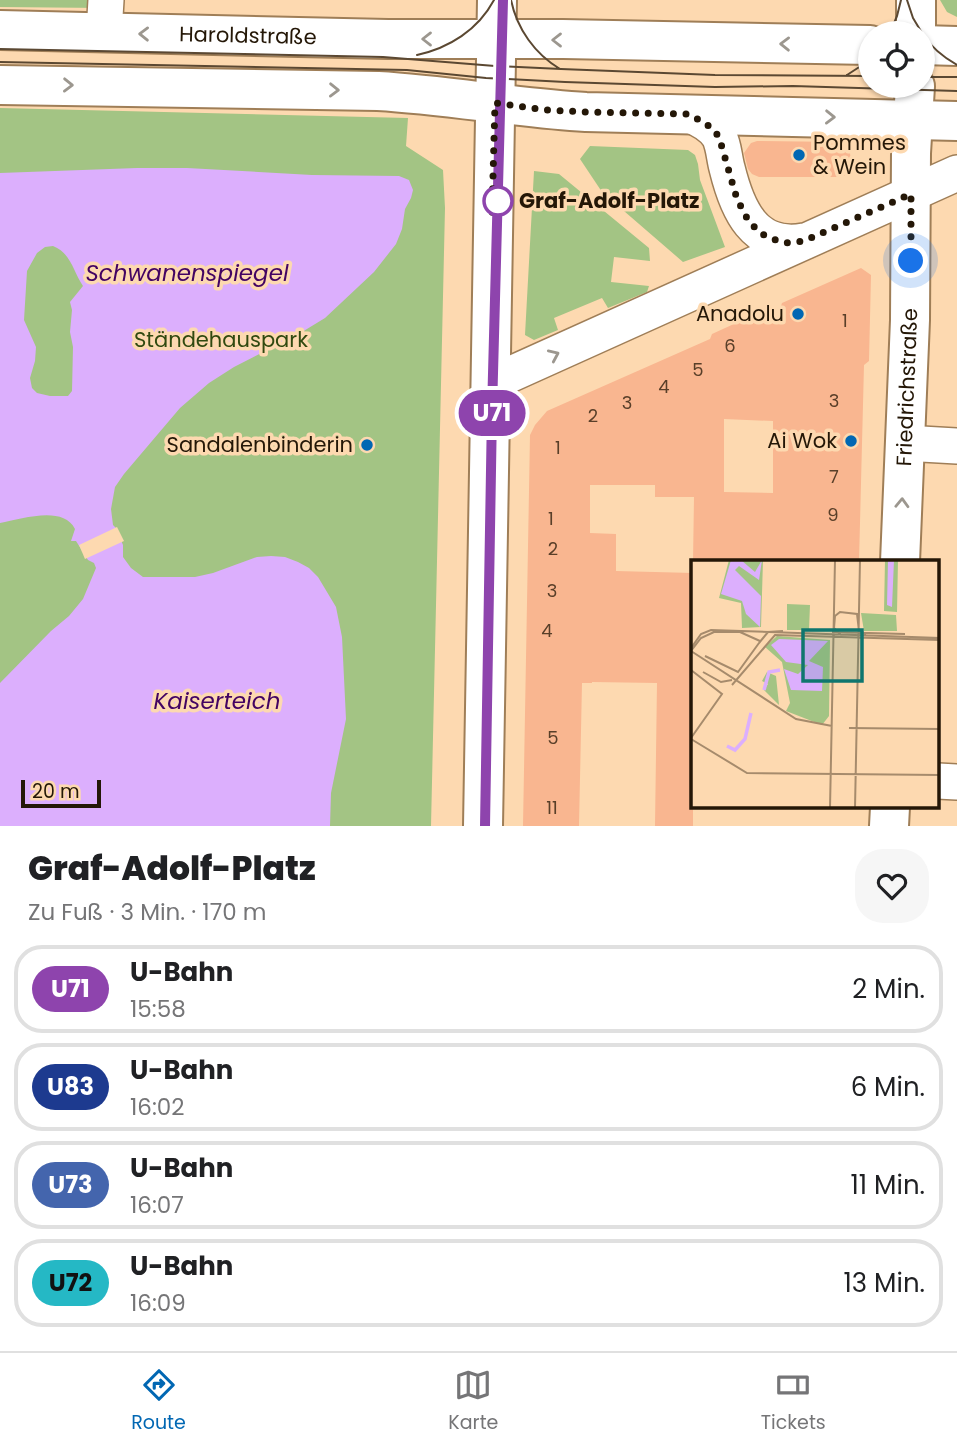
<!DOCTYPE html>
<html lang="de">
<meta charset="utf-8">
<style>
body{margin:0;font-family:Poppins,sans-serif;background:#f6f6f6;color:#202124;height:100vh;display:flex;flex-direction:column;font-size:26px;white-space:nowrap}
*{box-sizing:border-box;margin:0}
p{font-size:23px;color:#757577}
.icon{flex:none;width:38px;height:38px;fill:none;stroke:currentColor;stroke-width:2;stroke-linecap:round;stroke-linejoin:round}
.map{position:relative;height:826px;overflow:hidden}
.drawer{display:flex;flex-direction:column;background:#fff;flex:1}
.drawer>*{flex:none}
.badge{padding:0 14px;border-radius:23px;font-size:24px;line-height:46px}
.controls{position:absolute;left:858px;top:21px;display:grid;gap:14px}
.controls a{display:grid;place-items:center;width:77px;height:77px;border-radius:50%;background:#fff;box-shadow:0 2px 5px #0004;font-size:35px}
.scale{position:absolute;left:21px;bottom:18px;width:80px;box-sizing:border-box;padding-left:7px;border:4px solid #241707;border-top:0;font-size:19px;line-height:24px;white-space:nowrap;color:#241707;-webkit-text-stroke:5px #fdd9b0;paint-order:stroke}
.you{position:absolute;width:35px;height:35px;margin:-18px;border:5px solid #fff;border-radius:50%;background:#1a73e8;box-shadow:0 0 0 10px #1a73e833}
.map>.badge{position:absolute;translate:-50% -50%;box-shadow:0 0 0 4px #fff}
.round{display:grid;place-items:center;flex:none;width:74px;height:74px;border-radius:28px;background:#f6f6f6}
.overview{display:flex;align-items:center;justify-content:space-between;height:119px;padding:0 28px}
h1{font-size:33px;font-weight:800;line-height:52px}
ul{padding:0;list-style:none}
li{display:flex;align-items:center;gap:21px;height:88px;margin:0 14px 10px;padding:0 14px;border:4px solid #e0e0e0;border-radius:28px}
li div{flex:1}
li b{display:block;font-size:26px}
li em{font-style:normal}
li .badge{min-width:77px;font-weight:700;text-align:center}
.dock{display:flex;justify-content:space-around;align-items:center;height:98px;border-top:2px solid #e0e0e0;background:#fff;font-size:19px;color:#757577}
.dock a{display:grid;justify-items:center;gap:4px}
.dock .on{color:#0167b3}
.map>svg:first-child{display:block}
</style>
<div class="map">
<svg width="957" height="826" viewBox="0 0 957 826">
<rect width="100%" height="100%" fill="#fdd9b0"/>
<path fill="#a3c484" d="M 0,0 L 103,0 L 103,8 L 0,7 Z
M 940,0 L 957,0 L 957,17 L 947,12 Z
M 0,108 L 408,118 L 406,146 L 443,170 L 445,208 L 431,826 L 0,826 Z
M 590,146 L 688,150 L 695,155 L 698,164 L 700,180 L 725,247 L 683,262 L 602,192 L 580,159 Z
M 534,171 L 559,174 L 649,248 L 650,261 L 614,257 L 611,282 L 649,286 L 647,292 L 608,308 L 602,298 L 554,318 L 558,330 L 534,340 L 525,335 Z"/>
<path fill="#dcaffd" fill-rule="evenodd" d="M 137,168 L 187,168 L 312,175 L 399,176 L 409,180 L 413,190 L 411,198 L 405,209 L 402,229 L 396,244 L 374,272 L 325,318 L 302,332 L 234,367 L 209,383 L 180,408 L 124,474 L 115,487 L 111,509 L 113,525 L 116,528 L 123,545 L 123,557 L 131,568 L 143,577 L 195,577 L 213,573 L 257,557 L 271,556 L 285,557 L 298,562 L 309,568 L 318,577 L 336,607 L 342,637 L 346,719 L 331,793 L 330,826 L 0,826 L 0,683 L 51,631 L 69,616 L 83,599 L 96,568 L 94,563 L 88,560 L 76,541 L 71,541 L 75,529 C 63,505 22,519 0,523 L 0,173 ZM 53,246 C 71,253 73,271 83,286 L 70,302 L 72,310 L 70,332 L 73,347 L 72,391 L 68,396 L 50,396 L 37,393 L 32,388 L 30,378 L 35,361 L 36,347 L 24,320 L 27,271 L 37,253 L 45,247 Z"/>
<path fill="#fdd9b0" d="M 117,527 L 124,541 L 85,559 L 79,545 Z"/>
<path fill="#f9b690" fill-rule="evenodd" d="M 757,141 L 839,142 L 850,152 L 851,167 L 846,175 L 837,177 L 759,177 L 752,174 L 748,169 L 744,153 L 751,143 Z
M 861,268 L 871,275 L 869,361 L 864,365 L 859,562 L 693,562 L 694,497 L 655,497 L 655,485 L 590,485 L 590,533 L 616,534 L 616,571 L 693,573 L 693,826 L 655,826 L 657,683 L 592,682 L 592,683 L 582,683 L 579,826 L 523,826 L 530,435 L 535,425 L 547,411 L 710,339 L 712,334 L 747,318 L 753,321 L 780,309 L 782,303 ZM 724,419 L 773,421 L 773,493 L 724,492 Z"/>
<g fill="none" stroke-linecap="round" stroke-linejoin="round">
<g stroke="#9f7e57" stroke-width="38">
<path id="minor" d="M 104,33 L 106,0
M 688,114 C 700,119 712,125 719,136 C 724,146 724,157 727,168 C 737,209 754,250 804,241
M 490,374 L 509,375 L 957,173
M 904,443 L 957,446
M 938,781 L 957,782"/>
</g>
<g stroke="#9f7e57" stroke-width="42">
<g id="major">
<path id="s1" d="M 0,30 L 388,39 L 563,39 L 870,45"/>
<path d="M 916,33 L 916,0"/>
<path d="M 922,45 L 957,46"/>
<path d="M 0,85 L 378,91 C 448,95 516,108 586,112 L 957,121"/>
<path id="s2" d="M 900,562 L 910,320 L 911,153 L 915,86"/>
<path d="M 483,826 L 497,0"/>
<path d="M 889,826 L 890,807"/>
</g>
</g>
<use href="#minor" stroke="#fff" stroke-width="35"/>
<use href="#major" stroke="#fff" stroke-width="38"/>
<path stroke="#5b4832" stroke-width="2" d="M 511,0 C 517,29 535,54 560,69
M 907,0 L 913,18 L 922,33
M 890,33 L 897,16 L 901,0
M 922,34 C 932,48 943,57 957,65
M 0,49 L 383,57 L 495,66 L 561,69 L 715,75 L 870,76
M 417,55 C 449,48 478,30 494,0
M 0,62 L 407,70 L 486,78 L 565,82 L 715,87 L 793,86 L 957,91
M 847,75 L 870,60
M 922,77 L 957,77"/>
</g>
<defs><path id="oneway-chevron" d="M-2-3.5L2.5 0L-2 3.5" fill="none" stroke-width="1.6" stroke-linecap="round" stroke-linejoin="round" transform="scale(1.75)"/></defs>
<g stroke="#9c978f">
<use href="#oneway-chevron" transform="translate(144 34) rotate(-179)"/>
<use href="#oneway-chevron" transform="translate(427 39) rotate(-180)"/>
<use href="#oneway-chevron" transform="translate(557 40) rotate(-180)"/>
<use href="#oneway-chevron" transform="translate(785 44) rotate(-179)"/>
<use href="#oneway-chevron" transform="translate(68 85) rotate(1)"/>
<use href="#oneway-chevron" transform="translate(334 90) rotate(1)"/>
<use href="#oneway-chevron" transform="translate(830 117) rotate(1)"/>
<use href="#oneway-chevron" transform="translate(554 355) rotate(-24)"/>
<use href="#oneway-chevron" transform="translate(902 503) rotate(-88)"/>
</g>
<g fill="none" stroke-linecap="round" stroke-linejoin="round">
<g stroke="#fff" stroke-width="16">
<path id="line" d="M 485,826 L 492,411 L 503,0"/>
</g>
<use href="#line" stroke="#8e44ad" stroke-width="10"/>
<path stroke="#241707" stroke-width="7" stroke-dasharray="0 12.6" d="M 498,201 L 492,213 L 495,103 L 547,110 L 586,112 L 688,114 L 696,118 L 712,128 L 719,137 L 737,199 L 748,220 L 760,233 L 778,241 L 788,243 L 804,241 L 911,194 L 911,261"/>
</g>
<g fill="#0167b3" stroke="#fdd9b0" stroke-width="2.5">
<circle cx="799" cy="155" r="7"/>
<circle cx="798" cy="314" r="7"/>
<circle cx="851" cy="441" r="7"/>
<circle cx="367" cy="445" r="7"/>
</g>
<circle fill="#fff" stroke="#8e44ad" stroke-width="3.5" cx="498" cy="201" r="14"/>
<g text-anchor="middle" stroke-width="7" stroke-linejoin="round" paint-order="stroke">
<g font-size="18" fill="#593f29">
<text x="845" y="327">1</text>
<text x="730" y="352">6</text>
<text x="698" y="376">5</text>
<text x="664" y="393">4</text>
<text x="834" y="407">3</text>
<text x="627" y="409">3</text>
<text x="593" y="422">2</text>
<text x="558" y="454">1</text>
<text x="834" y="483">7</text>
<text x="833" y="521">9</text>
<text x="551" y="525">1</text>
<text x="553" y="555">2</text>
<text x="552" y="597">3</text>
<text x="547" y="637">4</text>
<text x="553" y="744">5</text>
<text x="552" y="814">11</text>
</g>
<g font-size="21" fill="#241707" stroke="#fdd9b0">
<text dy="7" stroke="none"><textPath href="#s1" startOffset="248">Haroldstraße</textPath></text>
<text dy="7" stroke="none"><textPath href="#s2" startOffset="175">Friedrichstraße</textPath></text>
</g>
<g font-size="21" fill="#241707" stroke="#fdd9b0" text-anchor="end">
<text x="813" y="150" text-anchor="start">Pommes<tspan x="813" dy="24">&amp; Wein</tspan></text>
<text x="784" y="321">Anadolu</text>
<text x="837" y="448">Ai Wok</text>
<text x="353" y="452">Sandalenbinderin</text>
</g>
<g font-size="21" font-weight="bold" fill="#241707" stroke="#fdd9b0" text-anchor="start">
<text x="519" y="208">Graf-Adolf-Platz</text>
</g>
<g font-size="21" fill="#304910" stroke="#fdd9b0">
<text x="221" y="347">Ständehauspark</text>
</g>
<g font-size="23" font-style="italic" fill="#430362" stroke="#fdd9b0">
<text x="187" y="281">Schwanenspiegel</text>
<text x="217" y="709">Kaiserteich</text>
</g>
</g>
<g transform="translate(691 560)">
<rect width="248" height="248" fill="#fdd9b0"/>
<path d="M 38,0 L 72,0 L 70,67 L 51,68 L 50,43 L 28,38 ZM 194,0 L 207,0 L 206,52 L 193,51 ZM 96,44 L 119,45 L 118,70 L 96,70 ZM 170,53 L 205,55 L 206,71 L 173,71 ZM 86,76 L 139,80 L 138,156 L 131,165 L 95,151 L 99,143 L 91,102 L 74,87 ZM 76,112 L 85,116 L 88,145 L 73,130 L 77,124 L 71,121 Z" fill="#a3c484"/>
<path d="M 40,0 L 50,0 L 64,12 L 71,0 L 68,20 L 48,6 L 44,10 L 70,36 L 69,67 L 55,54 L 51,41 L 30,34 ZM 197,0 L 203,0 L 201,47 L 196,45 ZM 88,79 L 137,81 L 118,101 L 132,107 L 131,131 L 100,130 L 93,109 L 107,114 L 117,105 L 95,102 L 80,85 Z" fill="#dcaffd"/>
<path fill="none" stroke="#dcaffd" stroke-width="3.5" d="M 73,130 L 78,112 L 89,110M 36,186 L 44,190 L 54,179 L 60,153"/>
<path fill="none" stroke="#a68b6c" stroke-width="2" d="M 141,72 L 214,74M 150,75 L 143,68 L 144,56 L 149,52 L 166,54 L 168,71 L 175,74M 68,83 L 77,72 L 92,71M 0,88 L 10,74 L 20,70 L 249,78M 0,91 L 10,78 L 23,72 L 49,72 L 69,81M 0,91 L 105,159 L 141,166M 14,96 L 47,112 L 68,83M 0,110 L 31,134 L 0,178M 12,112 L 30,122 L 41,120M 41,125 L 84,75 L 249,80M 158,168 L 249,169M 0,179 L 56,213 L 249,215M 139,248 L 144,0M 164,248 L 169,0"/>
<path fill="#0f766e" fill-opacity="0.15" stroke="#0f766e" stroke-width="3.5" d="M 112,70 L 171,70 L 171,121 L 112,121 Z"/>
<rect width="248" height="248" fill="none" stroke="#241707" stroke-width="3.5"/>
</g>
</svg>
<div class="controls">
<a><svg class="icon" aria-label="locate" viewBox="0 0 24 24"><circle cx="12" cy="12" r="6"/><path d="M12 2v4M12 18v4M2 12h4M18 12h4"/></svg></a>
</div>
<div class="scale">20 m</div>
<div class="you" style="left:911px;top:261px"></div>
<b class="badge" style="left:492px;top:413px;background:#8e44ad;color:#fff">U71</b>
</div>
<section class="drawer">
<div class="overview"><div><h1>Graf-Adolf-Platz</h1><p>Zu Fuß · 3 Min. · 170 m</p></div><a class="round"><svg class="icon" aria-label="heart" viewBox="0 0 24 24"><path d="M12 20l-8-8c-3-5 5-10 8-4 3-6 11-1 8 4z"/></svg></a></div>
<ul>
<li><span class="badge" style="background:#8e44ad;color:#fff">U71</span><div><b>U-Bahn</b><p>15:58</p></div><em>2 Min.</em></li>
<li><span class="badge" style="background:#1d3a8f;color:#fff">U83</span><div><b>U-Bahn</b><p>16:02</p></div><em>6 Min.</em></li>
<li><span class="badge" style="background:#4465ad;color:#fff">U73</span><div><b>U-Bahn</b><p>16:07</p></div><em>11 Min.</em></li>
<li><span class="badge" style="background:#25b8c5;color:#111">U72</span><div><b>U-Bahn</b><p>16:09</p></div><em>13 Min.</em></li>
</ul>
</section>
<nav class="dock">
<a class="on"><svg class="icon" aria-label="directions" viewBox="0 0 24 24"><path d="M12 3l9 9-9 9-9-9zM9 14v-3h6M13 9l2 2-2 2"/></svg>Route</a>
<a><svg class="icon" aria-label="map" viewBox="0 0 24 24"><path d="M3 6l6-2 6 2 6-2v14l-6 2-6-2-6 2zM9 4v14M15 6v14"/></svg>Karte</a>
<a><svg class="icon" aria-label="tickets" viewBox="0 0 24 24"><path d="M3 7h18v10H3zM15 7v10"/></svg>Tickets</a>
</nav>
